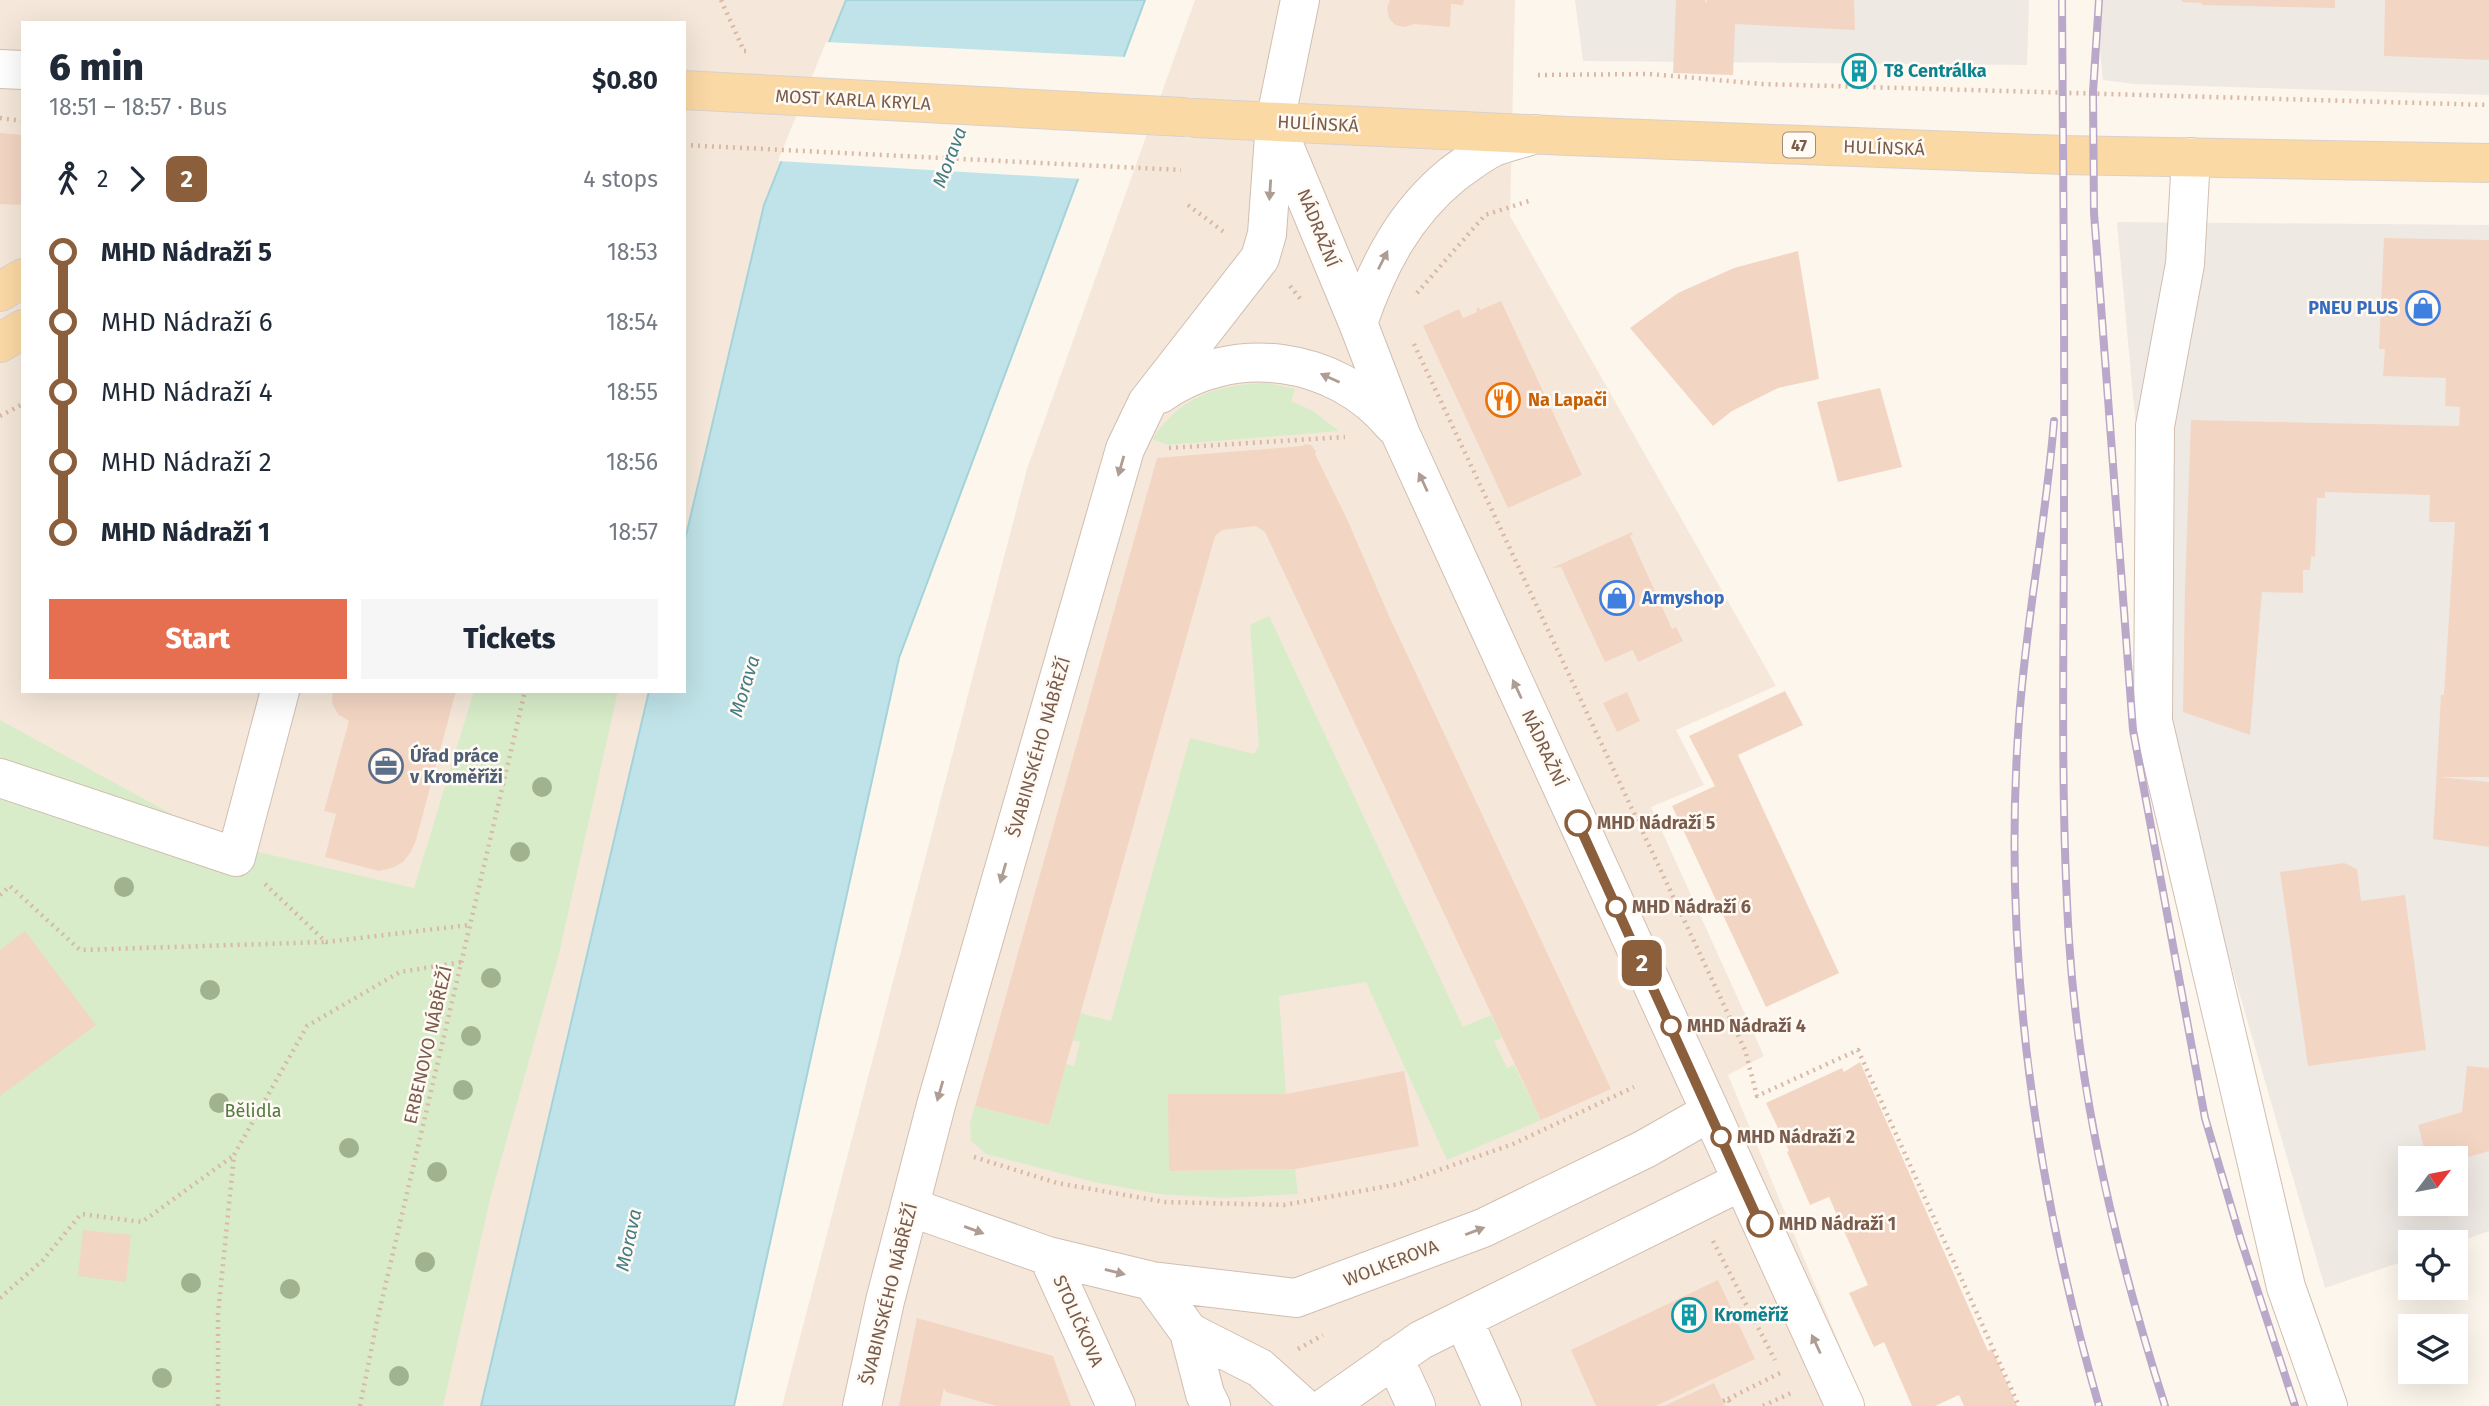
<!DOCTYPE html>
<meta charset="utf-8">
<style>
body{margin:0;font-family:"Fira Sans",sans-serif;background:#f6f6f7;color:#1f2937;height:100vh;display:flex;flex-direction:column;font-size:26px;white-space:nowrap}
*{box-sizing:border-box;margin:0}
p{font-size:23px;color:#747a83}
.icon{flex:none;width:38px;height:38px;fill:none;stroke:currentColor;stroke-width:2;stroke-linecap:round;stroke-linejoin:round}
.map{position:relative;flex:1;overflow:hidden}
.panel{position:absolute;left:21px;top:21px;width:665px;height:672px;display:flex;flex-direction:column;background:#fff;border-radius:0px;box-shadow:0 7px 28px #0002}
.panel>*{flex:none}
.badge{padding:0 14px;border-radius:10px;font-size:24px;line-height:46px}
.needle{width:46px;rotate:58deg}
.tools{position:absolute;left:2398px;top:1146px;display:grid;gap:14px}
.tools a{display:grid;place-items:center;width:70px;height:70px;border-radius:0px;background:#fff;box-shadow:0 7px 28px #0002;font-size:35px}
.map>.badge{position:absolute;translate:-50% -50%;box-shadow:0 0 0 4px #fff}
.legs{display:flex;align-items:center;gap:10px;height:77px;padding:0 28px;font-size:23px}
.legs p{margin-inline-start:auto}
.overview{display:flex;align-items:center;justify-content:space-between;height:119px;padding:0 28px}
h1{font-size:38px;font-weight:800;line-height:52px}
.cta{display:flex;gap:14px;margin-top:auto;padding:14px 28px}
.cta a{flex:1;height:80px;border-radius:0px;background:#e76f51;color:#fff;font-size:28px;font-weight:800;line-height:80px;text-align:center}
.cta a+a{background:#f6f6f7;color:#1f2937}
ul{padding:0 28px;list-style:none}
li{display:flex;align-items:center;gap:24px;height:70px;font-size:26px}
li i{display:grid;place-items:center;width:10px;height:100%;margin:0 9px;background:currentColor}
li i::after{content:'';width:18px;height:18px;margin:-9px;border:5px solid;border-radius:50%;background:#fff}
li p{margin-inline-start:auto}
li:first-child i{background:linear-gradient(#0000 50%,currentColor 0)}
li:last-child i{background:linear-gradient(currentColor 50%,#0000 0)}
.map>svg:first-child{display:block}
</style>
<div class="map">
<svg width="2489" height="1406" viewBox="0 0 2489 1406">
<rect width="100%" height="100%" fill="#fdf6ec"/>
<path fill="#f5e8da" d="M 0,0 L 846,0 L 764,205 L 684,544 L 684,23 L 23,23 L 23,691 L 649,691 L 481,1406 L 0,1406 Z
M 1195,0 L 1515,0 L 1510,216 L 1776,686 L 1676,730 L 1704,785 L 1651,807 L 1764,1056 L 1728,1075 L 1865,1406 L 782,1406 L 1027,469 Z"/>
<path fill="#efe9e4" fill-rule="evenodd" d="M 1575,0 L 2029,0 L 2027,65 L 1583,61 Z
M 2095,0 L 2489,0 L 2489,95 L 2134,84 L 2103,80 Z
M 2117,222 L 2489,225 L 2489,1231 L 2455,1243 L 2410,1242 L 2410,1259 L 2325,1288 L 2164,734 ZM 2410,1158 L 2455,1158 L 2455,1204 L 2410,1204 Z"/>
<path fill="#d8ecc9" d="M 1268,383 L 1295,389 L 1291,401 L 1313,411 L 1339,431 L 1168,445 L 1152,439 C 1181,396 1218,384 1268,383 Z
M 1269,616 L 1463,1027 L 1491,1015 L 1502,1038 L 1494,1041 L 1507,1068 L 1514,1065 L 1541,1120 L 1447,1160 L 1366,982 L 1279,996 L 1286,1094 L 1169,1094 L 1169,1171 L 1295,1169 L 1298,1194 L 1224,1198 L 1159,1194 L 1094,1182 L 986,1154 L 971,1141 L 970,1123 L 975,1106 L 1049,1125 L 1066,1064 L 1074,1066 L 1080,1042 L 1072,1040 L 1080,1013 L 1111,1021 L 1190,738 L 1254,754 L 1259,746 L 1250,625 Z
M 474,691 L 618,691 L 558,958 L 491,1195 L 443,1406 L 0,1406 L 0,720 L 228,845 L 414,888 Z"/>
<path fill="#bfe3e8" stroke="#a5d3da" stroke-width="2" d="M 846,0 L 1145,0 L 899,658 L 734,1406 L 481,1406 L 649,691 L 684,691 L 684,544 L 764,205 Z"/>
<path fill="#fdf6ec" d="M 826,42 L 1127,57 L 1082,179 L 778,161 Z"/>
<path fill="#f3d5c3" d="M 1390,0 L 1464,0 L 1463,5 L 1451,4 L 1450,27 L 1414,24 L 1405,27 L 1395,25 L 1389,18 L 1387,8 Z
M 1676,0 L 1705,0 L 1706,4 L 1707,0 L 1854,0 L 1855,30 L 1735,24 L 1733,75 L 1673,73 Z
M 2182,0 L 2335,0 L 2335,8 L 2202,5 L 2202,3 L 2182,2 Z
M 2385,0 L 2489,0 L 2489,60 L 2384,56 Z
M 1850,62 L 1868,63 L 1867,78 L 1849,78 Z
M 0,133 L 23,135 L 23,205 L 0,204 Z
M 2384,238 L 2489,240 L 2489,777 L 2439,777 L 2489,782 L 2489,847 L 2433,839 L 2441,695 L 2444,695 L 2455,522 L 2429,522 L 2430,495 L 2325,492 L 2325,498 L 2317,498 L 2315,557 L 2311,556 L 2310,570 L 2303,570 L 2303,593 L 2262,592 L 2250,735 L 2183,712 L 2185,589 L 2191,420 L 2459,426 L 2460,407 L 2445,406 L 2446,378 L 2383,376 L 2385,349 L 2379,349 Z
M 1798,251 L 1819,379 L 1778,388 L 1732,411 L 1713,426 L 1630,328 L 1678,293 L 1734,268 Z
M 1501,301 L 1582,475 L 1508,508 L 1423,326 L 1459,309 L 1463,318 L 1477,312 L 1476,309 L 1479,307 L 1480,310 Z
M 1880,388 L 1902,467 L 1838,482 L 1817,402 Z
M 1305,444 L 1311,445 L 1316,451 L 1315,454 L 1347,519 L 1389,616 L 1611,1089 L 1541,1120 L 1265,532 L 1256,526 L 1222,530 L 1215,536 L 1049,1125 L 975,1106 L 1157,458 L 1302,446 Z
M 1632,532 L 1633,534 L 1630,536 L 1672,629 L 1676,627 L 1683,641 L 1638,662 L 1633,650 L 1605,662 L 1561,567 L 1552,568 Z
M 333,691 L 456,691 L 416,840 L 411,852 L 403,862 L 392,868 L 379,871 L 325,857 L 336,814 L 324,811 L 349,721 L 338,714 L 332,703 Z
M 1785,691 L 1803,725 L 1738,755 L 1839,973 L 1766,1007 L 1672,806 L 1715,786 L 1689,736 Z
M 1627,692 L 1640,721 L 1617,732 L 1603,703 Z
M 2344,863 L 2357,869 L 2361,901 L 2405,895 L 2426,1050 L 2308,1066 L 2280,872 Z
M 25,931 L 96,1025 L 0,1096 L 0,950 Z
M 1860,1062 L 1988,1351 L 1992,1349 L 2017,1406 L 1964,1406 L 1959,1395 L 1935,1406 L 1912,1406 L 1884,1342 L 1874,1347 L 1849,1293 L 1868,1285 L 1829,1197 L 1810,1205 L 1787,1152 L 1789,1151 L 1766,1103 L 1842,1068 L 1844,1072 Z
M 2467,1066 L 2489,1068 L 2489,1151 L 2455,1161 L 2455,1158 L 2427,1158 L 2418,1125 L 2462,1112 Z
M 1404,1071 L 1419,1146 L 1295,1169 L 1169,1171 L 1168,1094 L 1286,1094 Z
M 83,1230 L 131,1235 L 126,1282 L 78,1276 Z
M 1718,1280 L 1755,1359 L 1656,1406 L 1596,1406 L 1571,1350 Z
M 917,1318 L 1053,1356 L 1071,1406 L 997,1406 L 946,1392 L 944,1388 L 940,1406 L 899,1406 Z
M 1714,1383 L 1725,1406 L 1664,1406 Z"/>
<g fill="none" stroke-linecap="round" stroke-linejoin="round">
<g stroke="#d1beb0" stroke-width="40">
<path id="minor" d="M 0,69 L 23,70
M 1278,131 L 1358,323 L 1401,435 L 1845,1406
M 2191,157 L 2185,264 L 2155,426 L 2153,721 L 2286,1287 L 2328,1406
M 1358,323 C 1378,265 1404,214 1453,174 C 1466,165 1479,154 1494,147 C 1507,142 1522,139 1535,134
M 1160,394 C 1233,342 1336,356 1393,425
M 0,778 L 236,857 L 280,691
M 910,1207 L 1048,1256 L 1152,1281 L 1296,1298 L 1483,1228 L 1645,1149 L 1710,1112
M 1048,1256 L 1116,1406
M 1152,1281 L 1189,1332 L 1205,1394 L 1211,1406
M 1463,1319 L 1502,1406
M 1189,1332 L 1260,1368 L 1302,1406
M 1394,1358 L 1416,1406
M 862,1406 L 885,1301 L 936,1105 L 1125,449 L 1147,403 L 1260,258 L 1267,234 L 1275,122 L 1300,0
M 1327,1406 L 1421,1340 L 1742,1181"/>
</g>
<g stroke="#dad1cd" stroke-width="40">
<path id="major" d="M 684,90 L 1183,117
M 1195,118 L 1568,136 L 2062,155 L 2489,163
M 0,292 L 23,278
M 0,343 L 23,329"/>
</g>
<path stroke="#d9b8a5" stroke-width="4.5" stroke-dasharray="2 5" stroke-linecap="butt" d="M 721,0 L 744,51 L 747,51
M 1538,75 L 1650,74 L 1762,84 L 2489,105
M 0,118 L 23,121
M 684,145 L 1181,170
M 1188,205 L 1224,232
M 1290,286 L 1302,301
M 1417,293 L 1485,215 L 1532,200
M 1414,344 L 1745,1050 L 1757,1096 L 1858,1050 L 2019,1406
M 0,416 L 23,404
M 1169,448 L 1345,437
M 265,884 L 326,942 L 469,925
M 0,895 L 10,886 L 80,950 L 326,942
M 974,1157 L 1057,1183 L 1165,1202 L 1284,1205 L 1399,1184 L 1513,1144 L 1634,1087
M 1713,1241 L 1775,1360
M 0,1298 L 43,1260 L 81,1214 L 142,1222 L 233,1156
M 1298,1349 L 1323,1335
M 1728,1399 L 1782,1372
M 1723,1401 L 1728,1399 L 1732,1406
M 218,1406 L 218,1314 L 234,1155 L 307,1026 L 400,972 L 462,962
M 360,1406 L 377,1321 L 525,691
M 1763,1406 L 1793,1392"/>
<use href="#minor" stroke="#fff" stroke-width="38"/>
<use href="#major" stroke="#fbd9a5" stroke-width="38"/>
<g stroke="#b9a8c9" stroke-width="8">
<path id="rail" d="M 2062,0 C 2063,166 2065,332 2064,498 C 2064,645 2060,793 2069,940 C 2079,1098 2117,1256 2165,1406
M 2099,0 L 2093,92 L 2094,213 L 2133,730 L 2205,1118 L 2241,1240 L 2295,1406
M 2054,421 C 2046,521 2026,620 2019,720 C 2002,951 2035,1185 2099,1406"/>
</g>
<use href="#rail" stroke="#fffaf3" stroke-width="5" stroke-dasharray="16" stroke-linecap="butt"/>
</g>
<g fill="#a0b28e">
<circle cx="542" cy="787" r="10"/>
<circle cx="520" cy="852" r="10"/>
<circle cx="124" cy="887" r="10"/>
<circle cx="491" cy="978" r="10"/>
<circle cx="210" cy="990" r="10"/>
<circle cx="471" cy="1036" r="10"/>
<circle cx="463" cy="1090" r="10"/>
<circle cx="219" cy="1103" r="10"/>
<circle cx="349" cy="1148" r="10"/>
<circle cx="437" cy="1172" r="10"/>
<circle cx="425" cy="1262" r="10"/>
<circle cx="191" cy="1283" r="10"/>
<circle cx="290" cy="1289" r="10"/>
<circle cx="399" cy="1376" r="10"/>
<circle cx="162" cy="1378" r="10"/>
</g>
<defs><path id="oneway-solid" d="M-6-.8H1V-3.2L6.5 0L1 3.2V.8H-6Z" transform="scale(1.75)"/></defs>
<g fill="#af9d94">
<use href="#oneway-solid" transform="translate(1270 190) rotate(94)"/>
<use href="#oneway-solid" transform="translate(1383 260) rotate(-63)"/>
<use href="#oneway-solid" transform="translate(1330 378) rotate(-156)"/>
<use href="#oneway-solid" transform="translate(1121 466) rotate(106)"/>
<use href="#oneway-solid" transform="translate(1423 482) rotate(-115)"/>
<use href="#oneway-solid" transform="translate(1517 689) rotate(-115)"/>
<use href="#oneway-solid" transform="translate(1003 873) rotate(106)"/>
<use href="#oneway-solid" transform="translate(940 1091) rotate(106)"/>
<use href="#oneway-solid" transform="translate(974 1230) rotate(20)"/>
<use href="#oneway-solid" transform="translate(1475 1231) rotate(-21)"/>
<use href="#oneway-solid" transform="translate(1115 1272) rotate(14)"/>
<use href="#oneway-solid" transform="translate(1816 1344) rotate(-115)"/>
</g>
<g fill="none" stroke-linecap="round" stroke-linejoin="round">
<g stroke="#fff" stroke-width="16">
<path id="line-1" d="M 1578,823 L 1760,1224"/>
</g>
<use href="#line-1" stroke="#8b5e3c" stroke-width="10"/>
</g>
<defs>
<g id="building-ring" transform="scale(1.75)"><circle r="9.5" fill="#fffaf3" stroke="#0f9aa8" stroke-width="1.5"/><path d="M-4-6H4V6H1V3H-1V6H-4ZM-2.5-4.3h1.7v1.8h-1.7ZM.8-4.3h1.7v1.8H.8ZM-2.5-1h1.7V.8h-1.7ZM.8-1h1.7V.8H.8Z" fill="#0f9aa8"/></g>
<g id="shop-ring" transform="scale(1.75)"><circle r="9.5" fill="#fffaf3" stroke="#3f7fe0" stroke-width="1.5"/><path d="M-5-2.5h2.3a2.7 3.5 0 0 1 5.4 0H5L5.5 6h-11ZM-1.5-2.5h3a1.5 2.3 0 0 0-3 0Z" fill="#3f7fe0"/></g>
<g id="restaurant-ring" transform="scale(1.75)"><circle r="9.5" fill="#fffaf3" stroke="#e8710a" stroke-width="1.5"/><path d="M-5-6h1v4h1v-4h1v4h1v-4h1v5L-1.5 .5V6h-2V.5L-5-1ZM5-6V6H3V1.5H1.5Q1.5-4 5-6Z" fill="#e8710a"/></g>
<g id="office-ring" transform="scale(1.75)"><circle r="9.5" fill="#fffaf3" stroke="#5c6f8a" stroke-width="1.5"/><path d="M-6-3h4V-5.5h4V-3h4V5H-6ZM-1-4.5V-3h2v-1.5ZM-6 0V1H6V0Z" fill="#5c6f8a"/></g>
</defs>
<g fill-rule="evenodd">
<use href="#building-ring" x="1859" y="71"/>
<use href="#shop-ring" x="2423" y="308"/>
<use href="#restaurant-ring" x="1503" y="400"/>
<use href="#shop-ring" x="1617" y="598"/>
<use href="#office-ring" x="386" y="766"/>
<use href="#building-ring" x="1689" y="1315"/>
</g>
<g fill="#fff" stroke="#8b5e3c" stroke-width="3.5">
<circle cx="1578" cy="823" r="12"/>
<circle cx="1616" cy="907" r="9"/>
<circle cx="1671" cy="1026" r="9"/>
<circle cx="1721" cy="1137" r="9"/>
<circle cx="1760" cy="1224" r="12"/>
</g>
<g text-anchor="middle" stroke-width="5" stroke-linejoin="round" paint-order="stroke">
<rect fill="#fffaf3" stroke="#a28b7f" stroke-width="2" x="1783" y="132.5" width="32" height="25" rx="5"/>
<g font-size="16" font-weight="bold" fill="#7a5c4d">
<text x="1799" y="151">47</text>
</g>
<g font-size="18" font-weight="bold" fill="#0d838f" stroke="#fffaf3" text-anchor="start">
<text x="1884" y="77">T8 Centrálka</text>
<text x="1714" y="1321">Kroměříž</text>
</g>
<g font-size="18" fill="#7a5c4d" stroke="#fffaf3">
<text transform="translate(853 100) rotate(3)" y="6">MOST KARLA KRYLA</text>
<text transform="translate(1318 124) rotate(3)" y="6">HULÍNSKÁ</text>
<text transform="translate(1884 148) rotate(2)" y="6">HULÍNSKÁ</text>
<text transform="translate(1318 228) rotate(68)" y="6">NÁDRAŽNÍ</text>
<text transform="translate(1039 747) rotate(-74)" y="6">ŠVABINSKÉHO NÁBŘEŽÍ</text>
<text transform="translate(1544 748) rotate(65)" y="6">NÁDRAŽNÍ</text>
<text transform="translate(428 1045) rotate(-77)" y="6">ERBENOVO NÁBŘEŽÍ</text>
<text transform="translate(1391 1263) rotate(-21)" y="6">WOLKEROVA</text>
<text transform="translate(889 1294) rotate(-76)" y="6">ŠVABINSKÉHO NÁBŘEŽÍ</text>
<text transform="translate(1078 1321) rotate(66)" y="6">STOLIČKOVA</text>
</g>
<g font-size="18" font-weight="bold" fill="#366cbe" stroke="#fffaf3" text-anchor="end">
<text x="2398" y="314">PNEU PLUS</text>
<text x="1642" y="604" text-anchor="start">Armyshop</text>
</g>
<g font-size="18" font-weight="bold" fill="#c56008" stroke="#fffaf3" text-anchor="start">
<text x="1528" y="406">Na Lapači</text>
</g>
<g font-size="18" font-weight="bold" fill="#4e5e75" stroke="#fffaf3" text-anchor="start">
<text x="410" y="762">Úřad práce<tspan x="410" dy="21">v Kroměříži</tspan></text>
</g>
<g font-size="18" font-weight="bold" fill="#7a5c4d" stroke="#fffaf3" text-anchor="start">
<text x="1597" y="829">MHD Nádraží 5</text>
<text x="1632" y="913">MHD Nádraží 6</text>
<text x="1687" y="1032">MHD Nádraží 4</text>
<text x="1737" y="1143">MHD Nádraží 2</text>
<text x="1779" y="1230">MHD Nádraží 1</text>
</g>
<g font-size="18" fill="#537a41" stroke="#fffaf3">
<text x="253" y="1117">Bělidla</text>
</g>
<g font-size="19" font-style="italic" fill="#437c86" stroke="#fffaf3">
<text transform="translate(949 157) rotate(-69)" y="7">Morava</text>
<text transform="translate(744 686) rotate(-73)" y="7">Morava</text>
<text transform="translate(628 1240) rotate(-78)" y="7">Morava</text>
</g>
</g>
</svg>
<div class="tools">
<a><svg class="needle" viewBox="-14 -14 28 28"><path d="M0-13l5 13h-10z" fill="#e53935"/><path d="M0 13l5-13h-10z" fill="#747a83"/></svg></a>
<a><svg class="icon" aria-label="locate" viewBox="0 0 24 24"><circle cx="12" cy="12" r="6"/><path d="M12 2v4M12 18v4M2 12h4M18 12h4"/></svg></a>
<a><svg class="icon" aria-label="layers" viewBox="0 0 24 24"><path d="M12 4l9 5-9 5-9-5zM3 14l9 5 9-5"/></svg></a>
</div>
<b class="badge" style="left:1642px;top:963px;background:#8b5e3c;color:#fff">2</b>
<section class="panel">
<div class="overview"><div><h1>6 min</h1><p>18:51 – 18:57 · Bus</p></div><b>$0.80</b></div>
<div class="legs"><svg class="icon" aria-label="walk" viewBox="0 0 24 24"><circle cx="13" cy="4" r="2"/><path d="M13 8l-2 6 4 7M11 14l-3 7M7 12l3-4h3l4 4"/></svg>2<svg class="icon" aria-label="forward" viewBox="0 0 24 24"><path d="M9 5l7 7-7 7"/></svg><b class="badge" style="background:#8b5e3c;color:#fff">2</b><p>4 stops</p></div>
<ul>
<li><i style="color:#8b5e3c"></i><b>MHD Nádraží 5</b><p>18:53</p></li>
<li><i style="color:#8b5e3c"></i><span>MHD Nádraží 6</span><p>18:54</p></li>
<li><i style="color:#8b5e3c"></i><span>MHD Nádraží 4</span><p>18:55</p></li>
<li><i style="color:#8b5e3c"></i><span>MHD Nádraží 2</span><p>18:56</p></li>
<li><i style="color:#8b5e3c"></i><b>MHD Nádraží 1</b><p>18:57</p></li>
</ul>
<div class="cta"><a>Start</a><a>Tickets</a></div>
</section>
</div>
